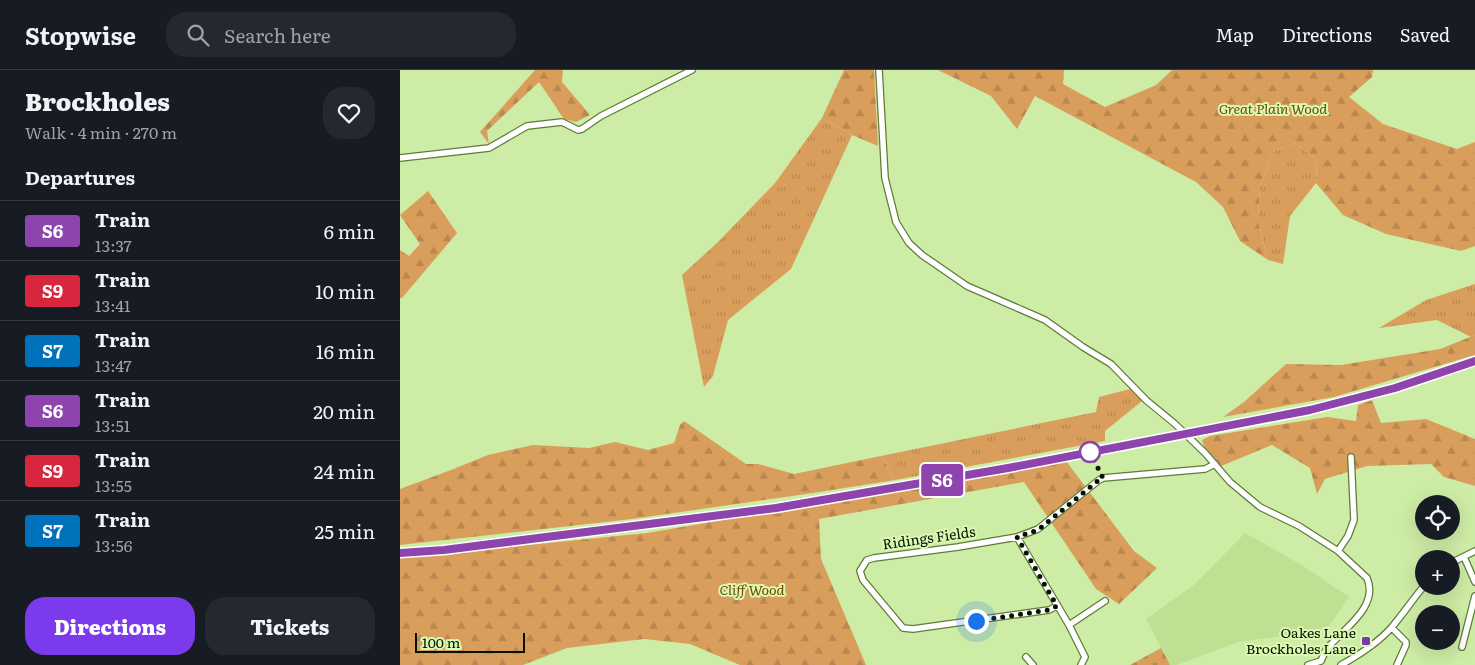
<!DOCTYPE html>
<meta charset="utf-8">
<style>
body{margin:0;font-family:Literata,serif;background:#242831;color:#f1f3f6;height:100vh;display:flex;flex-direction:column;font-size:19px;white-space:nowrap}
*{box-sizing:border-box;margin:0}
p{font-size:16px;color:#9ea1a6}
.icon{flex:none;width:28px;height:28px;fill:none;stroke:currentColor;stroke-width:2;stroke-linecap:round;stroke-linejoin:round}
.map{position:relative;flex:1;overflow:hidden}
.drawer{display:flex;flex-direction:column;background:#171b24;width:400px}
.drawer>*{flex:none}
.badge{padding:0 10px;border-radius:4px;font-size:18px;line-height:32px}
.tools{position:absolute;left:1015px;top:425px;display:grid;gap:10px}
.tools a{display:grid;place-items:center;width:45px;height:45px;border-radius:50%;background:#171b24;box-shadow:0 5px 20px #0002;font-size:25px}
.scale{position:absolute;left:15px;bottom:12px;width:110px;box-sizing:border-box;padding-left:5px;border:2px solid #081100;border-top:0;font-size:14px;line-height:18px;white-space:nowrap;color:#081100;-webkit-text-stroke:4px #daf9b2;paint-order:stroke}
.you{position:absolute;width:25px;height:25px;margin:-12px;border:4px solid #fff;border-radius:50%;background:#1a73e8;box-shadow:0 0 0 8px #1a73e833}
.map>.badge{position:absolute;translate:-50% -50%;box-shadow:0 0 0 2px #fff}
h2{padding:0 25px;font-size:19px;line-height:45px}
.round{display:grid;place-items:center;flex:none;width:52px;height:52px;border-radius:20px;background:#242831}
.headline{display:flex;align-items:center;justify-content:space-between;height:85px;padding:0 25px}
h1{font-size:24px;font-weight:800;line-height:38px}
.button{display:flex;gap:10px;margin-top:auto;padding:10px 25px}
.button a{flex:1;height:58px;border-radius:20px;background:#7c3aed;color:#fff;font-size:20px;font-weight:800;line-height:58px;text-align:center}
.button a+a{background:#242831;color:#f1f3f6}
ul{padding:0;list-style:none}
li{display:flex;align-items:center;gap:15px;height:60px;padding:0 25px;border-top:1px solid #363941}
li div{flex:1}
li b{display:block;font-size:19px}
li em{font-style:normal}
li .badge{min-width:55px;font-weight:700;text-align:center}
header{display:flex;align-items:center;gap:30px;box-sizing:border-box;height:70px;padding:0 25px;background:#171b24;border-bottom:1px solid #363941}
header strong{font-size:24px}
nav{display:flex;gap:28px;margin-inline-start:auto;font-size:18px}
.search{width:350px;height:45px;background:#242831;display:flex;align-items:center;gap:12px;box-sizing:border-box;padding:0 18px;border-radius:20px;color:#9ea1a6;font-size:19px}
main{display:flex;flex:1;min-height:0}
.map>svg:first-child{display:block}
</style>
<header>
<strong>Stopwise</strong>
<div class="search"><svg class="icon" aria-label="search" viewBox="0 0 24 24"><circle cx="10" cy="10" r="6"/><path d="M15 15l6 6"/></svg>Search here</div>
<nav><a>Map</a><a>Directions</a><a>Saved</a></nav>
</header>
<main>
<section class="drawer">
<div class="headline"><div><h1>Brockholes</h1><p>Walk · 4 min · 270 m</p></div><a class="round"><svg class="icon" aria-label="heart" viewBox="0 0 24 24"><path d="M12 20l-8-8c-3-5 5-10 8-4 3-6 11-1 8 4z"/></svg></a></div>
<h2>Departures</h2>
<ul>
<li><span class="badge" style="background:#8e44ad;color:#fff">S6</span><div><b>Train</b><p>13:37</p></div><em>6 min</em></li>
<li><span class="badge" style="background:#d7263d;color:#fff">S9</span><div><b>Train</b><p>13:41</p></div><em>10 min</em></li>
<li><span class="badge" style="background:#0072bc;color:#fff">S7</span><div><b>Train</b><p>13:47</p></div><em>16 min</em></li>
<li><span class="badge" style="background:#8e44ad;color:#fff">S6</span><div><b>Train</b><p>13:51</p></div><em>20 min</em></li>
<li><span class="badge" style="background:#d7263d;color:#fff">S9</span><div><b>Train</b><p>13:55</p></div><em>24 min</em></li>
<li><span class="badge" style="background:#0072bc;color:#fff">S7</span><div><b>Train</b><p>13:56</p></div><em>25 min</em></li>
</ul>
<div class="button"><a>Directions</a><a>Tickets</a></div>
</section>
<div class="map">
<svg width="1075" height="595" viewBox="0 0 1075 595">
<defs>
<pattern id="grass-tufts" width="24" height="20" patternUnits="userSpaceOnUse" patternTransform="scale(1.25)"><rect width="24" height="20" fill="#da9e5c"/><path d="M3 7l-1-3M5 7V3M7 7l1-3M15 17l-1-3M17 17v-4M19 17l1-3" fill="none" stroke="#ba874e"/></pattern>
<pattern id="forest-firs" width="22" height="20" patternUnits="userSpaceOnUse" patternTransform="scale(1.25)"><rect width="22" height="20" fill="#da9e5c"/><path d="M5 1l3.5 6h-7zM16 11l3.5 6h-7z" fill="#ba874e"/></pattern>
<pattern id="cemetery-stones" width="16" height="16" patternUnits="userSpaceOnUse" patternTransform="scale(1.25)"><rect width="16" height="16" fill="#da9e5c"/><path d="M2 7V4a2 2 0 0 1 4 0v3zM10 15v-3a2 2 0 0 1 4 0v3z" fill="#ba874e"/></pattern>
</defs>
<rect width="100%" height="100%" fill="#cdeca5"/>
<path fill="#bfe092" d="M 845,463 L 900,494 L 949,527 L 926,560 L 838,572 L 777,595 L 770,595 L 746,549 L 794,515 Z"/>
<path fill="url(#grass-tufts)" d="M 422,48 L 452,65 L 391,199 L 328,250 L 313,306 L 304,317 L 282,205 L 317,173 L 375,113 Z
M 895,73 L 917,89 L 916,113 L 890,146 L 883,194 L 868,190 L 858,151 L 860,116 L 874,81 Z
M 1075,214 L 1075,265 L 1071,267 L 1037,250 L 979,258 L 1026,230 Z
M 730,319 L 742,331 L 705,361 L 705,371 L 495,410 L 481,386 L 696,342 L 699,327 Z"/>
<path fill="url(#forest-firs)" d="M 135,0 L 163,0 L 162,12 L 190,45 L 176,52 L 164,49 L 139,12 L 87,61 L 89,74 L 80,62 Z
M 444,0 L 474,0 L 478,76 L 452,65 L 422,48 Z
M 538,0 L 664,0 L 663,14 L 705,37 L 756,15 L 772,0 L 973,0 L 972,7 L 949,27 L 983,54 L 1057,79 L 1075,72 L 1075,176 L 1061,181 L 986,164 L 943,145 L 916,113 L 917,89 L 895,73 L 874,81 L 860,116 L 858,151 L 868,190 L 840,171 L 823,137 L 796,112 L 635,26 L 617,59 L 591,26 Z
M 28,121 L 57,163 L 2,228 L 0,228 L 0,180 L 9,186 L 20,174 L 0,145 Z
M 1075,265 L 1075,285 L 934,327 L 823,347 L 844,332 L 886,294 L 941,295 L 1040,279 Z
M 972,330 L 981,353 L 1026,349 L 1075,369 L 1075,416 L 1044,407 L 1031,394 L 967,396 L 925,409 L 917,424 L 910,398 L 872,375 L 821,396 L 805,379 L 802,370 L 810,366 L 927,347 L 956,351 L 958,335 Z
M 284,351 L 346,394 L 358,394 L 394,404 L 481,386 L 495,410 L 413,423 L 232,449 L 0,475 L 0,419 L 51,400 L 88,385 L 133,375 L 189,378 L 215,372 L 248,380 L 274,373 L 280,355 Z
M 666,391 L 734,481 L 757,498 L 719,534 L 696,519 L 624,412 L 419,449 L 421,489 L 466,595 L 340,595 L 290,574 L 244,569 L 167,578 L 123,595 L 0,595 L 0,488 L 247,463 Z"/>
<path fill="url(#cemetery-stones)" d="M 761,578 L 770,595 L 730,595 Z"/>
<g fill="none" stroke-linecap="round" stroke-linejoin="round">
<g stroke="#617b39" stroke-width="8">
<path id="street" d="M 479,0 L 485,108 L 496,152 L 509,173 L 522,185 L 567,216 L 645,250 L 683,277 L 711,294 L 746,330 L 774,353 L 805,383 L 830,412 L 860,437 L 899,456 L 938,481 L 967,508 C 980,538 940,561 926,580 C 924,583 923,587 921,591 L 908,595
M 0,88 L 89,78 L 127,56 L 162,52 L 178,60 L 182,59 L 201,46 L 292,0
M 617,467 L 669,555 L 685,587 L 681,595
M 938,481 L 948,466 L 954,450 L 951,387
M 1064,487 L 1075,512
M 1051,493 L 1075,481
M 657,536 L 649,540 L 513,559 L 503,558 L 463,510 L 460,501 L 467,490 L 474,488 L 558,477 L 617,467 L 638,459 L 699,410 L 703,408 L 805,399 L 815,394
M 669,555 L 705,531
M 992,558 L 1006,572 L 1006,575 L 997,595
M 1062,577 L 1075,526
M 626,587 L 633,595
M 941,595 C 959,585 978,573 992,557 C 1003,544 1013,529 1024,516"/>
</g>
<use href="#street" stroke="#fff" stroke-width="5.5"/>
<g stroke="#384628" stroke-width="4.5">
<path id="rail" d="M 0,483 L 45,480 L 377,438 L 609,398 L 910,340 L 995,318 L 1075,291"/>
</g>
<use href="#rail" stroke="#daf9b2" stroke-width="2.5" stroke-dasharray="8" stroke-linecap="butt"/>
</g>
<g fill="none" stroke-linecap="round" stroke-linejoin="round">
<g stroke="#fff" stroke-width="11">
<path id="line" d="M 0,483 L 44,480 L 376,438 L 608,398 L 910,340 L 995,318 L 1075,291"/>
</g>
<use href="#line" stroke="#8e44ad" stroke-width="8"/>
<path stroke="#081100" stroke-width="5" stroke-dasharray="0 9" d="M 576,551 L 649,540 L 657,536 L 617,467 L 638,460 L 699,410 L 703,408 L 690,382"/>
</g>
<circle fill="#fff" stroke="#8e44ad" stroke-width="2.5" cx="690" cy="382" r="10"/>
<rect fill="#7c39ae" stroke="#daf9b2" stroke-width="2" x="961" y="566" width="10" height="10" rx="2.5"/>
<g text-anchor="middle" stroke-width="4" stroke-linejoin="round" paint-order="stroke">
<g font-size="14" font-style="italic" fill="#764703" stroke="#daf9b2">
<text x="873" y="44">Great Plain Wood</text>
<text x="352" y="525">Cliff Wood</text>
</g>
<g font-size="14" fill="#081100" stroke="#daf9b2">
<text transform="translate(529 468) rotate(-8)" y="5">Ridings Fields</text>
</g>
<g font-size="14" fill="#081100" stroke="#daf9b2" text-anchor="end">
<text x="956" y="568">Oakes Lane<tspan x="956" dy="16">Brockholes Lane</tspan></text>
</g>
</g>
</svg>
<div class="tools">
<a><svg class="icon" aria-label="locate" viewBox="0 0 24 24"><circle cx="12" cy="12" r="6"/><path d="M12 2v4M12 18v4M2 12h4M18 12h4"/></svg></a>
<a>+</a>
<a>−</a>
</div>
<div class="scale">100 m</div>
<div class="you" style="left:576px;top:551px"></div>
<b class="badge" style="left:542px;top:410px;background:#8e44ad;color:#fff">S6</b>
</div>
</main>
